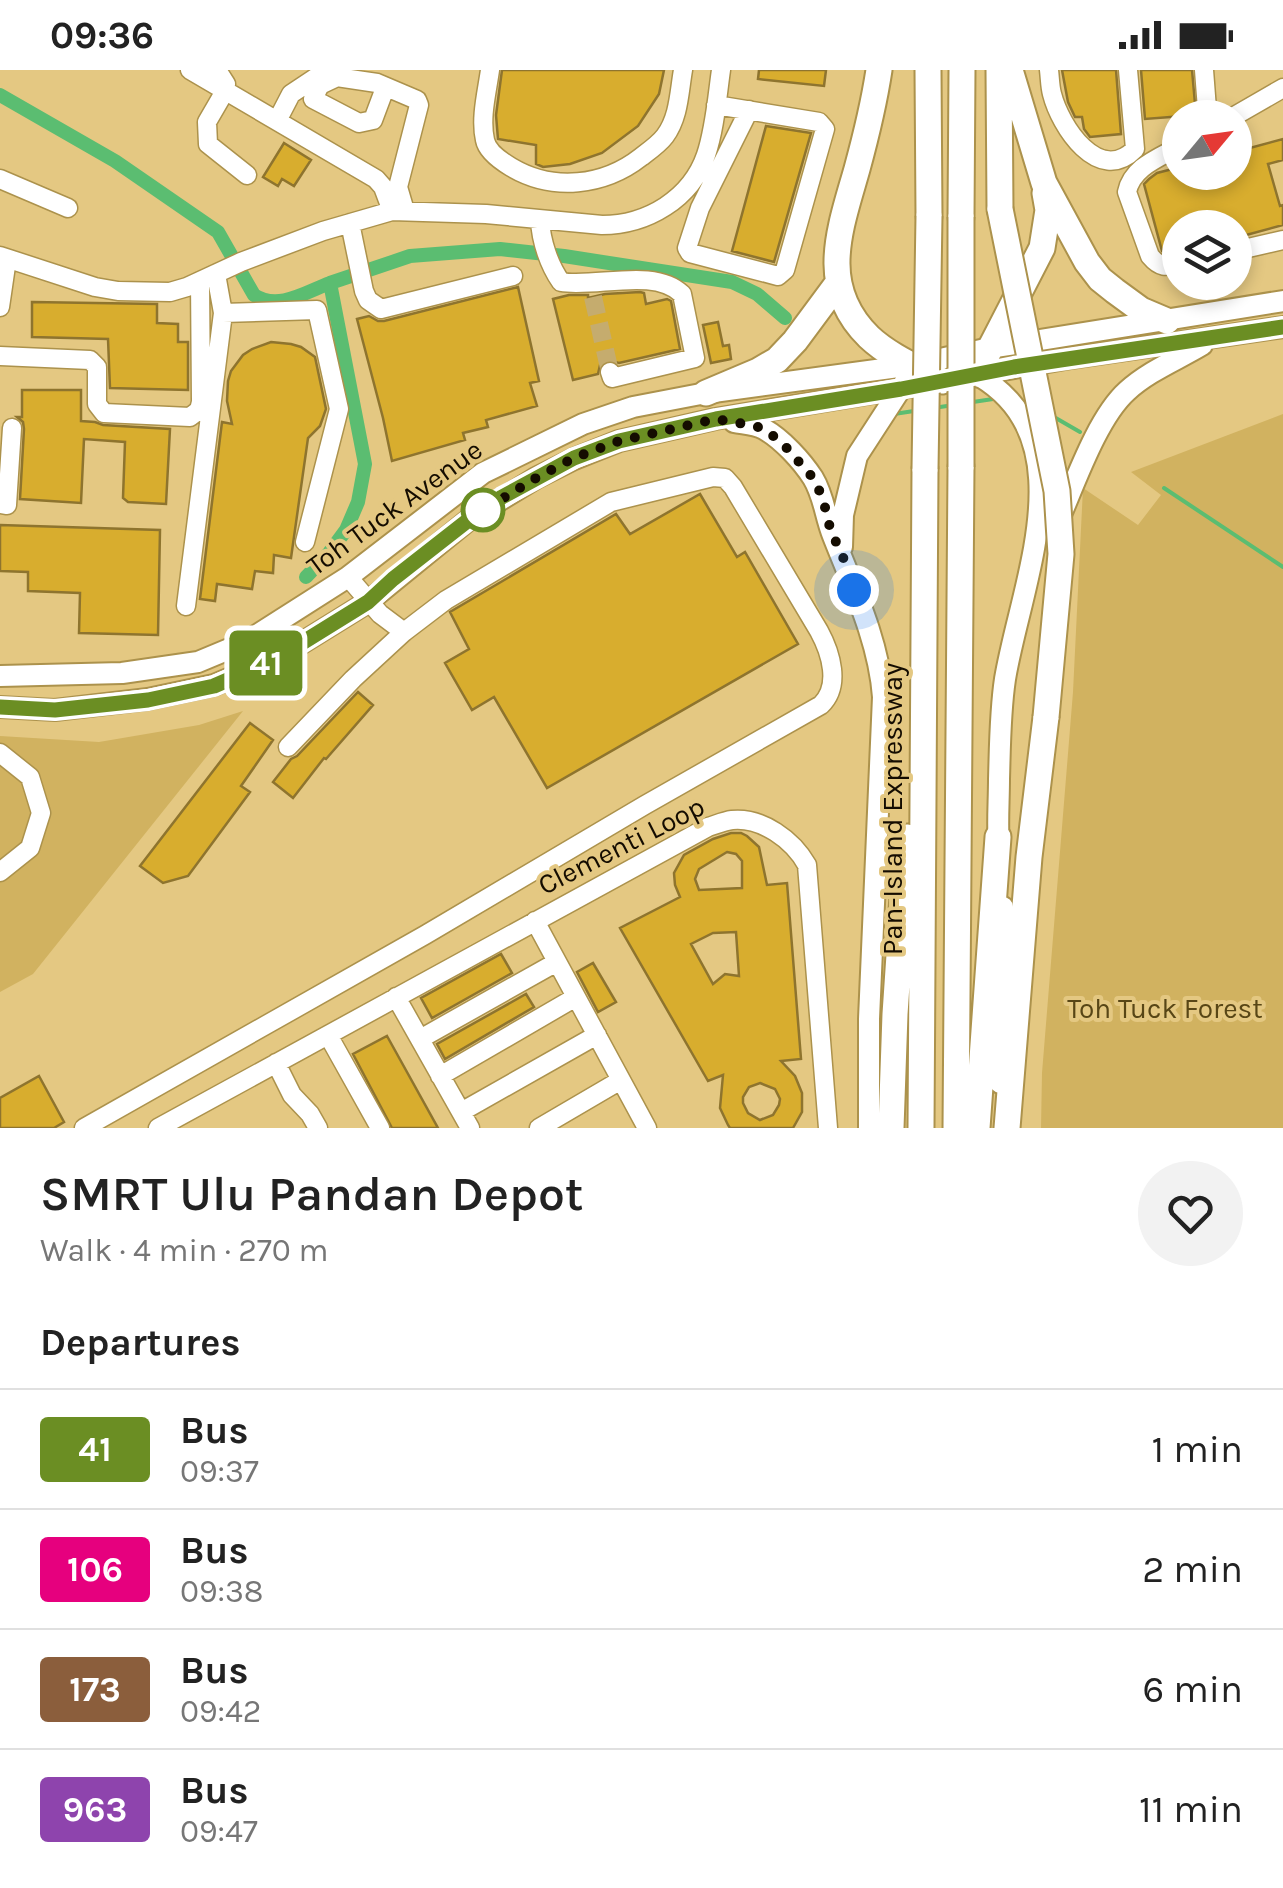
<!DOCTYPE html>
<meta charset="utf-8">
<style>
body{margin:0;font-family:Karla,sans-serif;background:#f2f2f2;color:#222;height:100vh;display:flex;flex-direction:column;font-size:38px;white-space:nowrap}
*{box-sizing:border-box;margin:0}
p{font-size:32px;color:#767676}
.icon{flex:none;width:55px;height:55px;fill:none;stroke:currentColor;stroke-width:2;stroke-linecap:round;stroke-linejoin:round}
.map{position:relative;height:1058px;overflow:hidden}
.panel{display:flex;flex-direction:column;background:#fff;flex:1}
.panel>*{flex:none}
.badge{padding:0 20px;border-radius:8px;font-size:35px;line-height:65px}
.needle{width:65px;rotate:61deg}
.buttons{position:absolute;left:1162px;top:30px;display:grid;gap:20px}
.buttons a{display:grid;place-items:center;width:90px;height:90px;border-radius:50%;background:#fff;box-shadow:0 5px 15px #0003;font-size:50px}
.you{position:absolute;width:50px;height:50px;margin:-25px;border:8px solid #fff;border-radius:50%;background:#1a73e8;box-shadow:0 0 0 15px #1a73e833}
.map>.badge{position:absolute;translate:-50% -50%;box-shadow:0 0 0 5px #fff}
h2{padding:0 40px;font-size:38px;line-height:90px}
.round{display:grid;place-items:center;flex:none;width:105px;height:105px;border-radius:52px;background:#f2f2f2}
.head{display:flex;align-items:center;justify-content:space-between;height:170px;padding:0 40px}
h1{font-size:48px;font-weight:600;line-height:75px}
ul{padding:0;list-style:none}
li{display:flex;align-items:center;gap:30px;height:120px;padding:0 40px;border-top:2px solid #e0e0e0}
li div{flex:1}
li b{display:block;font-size:38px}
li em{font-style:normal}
li .badge{min-width:110px;font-weight:700;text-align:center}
.status{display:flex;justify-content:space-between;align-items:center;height:70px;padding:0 50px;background:#fff;direction:ltr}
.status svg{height:28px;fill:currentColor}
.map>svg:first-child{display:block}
</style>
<div class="status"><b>09:36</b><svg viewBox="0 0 49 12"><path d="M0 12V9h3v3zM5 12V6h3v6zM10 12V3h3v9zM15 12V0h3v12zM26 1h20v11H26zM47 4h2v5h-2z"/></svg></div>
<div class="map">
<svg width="1283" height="1058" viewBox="0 0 1283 1058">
<rect width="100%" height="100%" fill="#e4c882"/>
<path fill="#d1b260" d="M 1283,344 L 1283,1058 L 1041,1058 L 1042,1003 L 1073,622 L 1083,418 L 1138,455 L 1161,425 L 1131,402 Z
M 243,641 L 33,904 L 0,922 L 0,666 L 99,672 L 199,655 Z"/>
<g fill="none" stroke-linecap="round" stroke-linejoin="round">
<path stroke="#5bbd71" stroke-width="4" d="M 973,332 L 993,329
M 933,338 L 954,335
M 894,344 L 914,341
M 1054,347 L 1080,362
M 1164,418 L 1283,497"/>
<path stroke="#5bbd71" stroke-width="14" d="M 0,25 L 115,91 L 218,162 L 254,225 C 278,241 306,222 330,213 L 365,394 L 358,432 L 346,460 L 329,483 L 306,507
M 330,213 L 410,186 L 500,179 L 564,186 L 732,212 L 757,224 L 785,248"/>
</g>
<path fill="#d8ad2e" stroke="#8e742e" stroke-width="2.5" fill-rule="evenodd" d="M 502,0 L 664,0 L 659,24 L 638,56 L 602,83 L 570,94 L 543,97 L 536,94 L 536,75 L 498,69 L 496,45 Z
M 759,0 L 826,0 L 824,16 L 758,9 Z
M 1062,0 L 1116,0 L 1121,64 L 1090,67 L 1084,59 L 1082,47 L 1075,47 L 1068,32 Z
M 1141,0 L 1192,0 L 1196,45 L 1145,49 Z
M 766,56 L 811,63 L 774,192 L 732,181 Z
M 1283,69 L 1283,90 L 1268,94 L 1280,136 L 1283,135 L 1283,155 L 1235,168 L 1235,158 L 1180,158 L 1180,182 L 1167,183 L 1162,181 L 1144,114 L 1149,109 L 1157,103 L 1180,97 L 1180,102 L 1235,102 L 1235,82 Z
M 284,73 L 311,90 L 294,116 L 282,109 L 278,116 L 263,107 Z
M 518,217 L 539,311 L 530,313 L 537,336 L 486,350 L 488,357 L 463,363 L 465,370 L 392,391 L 383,348 L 357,249 L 369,246 L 378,251 L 384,251 Z
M 640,222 L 644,223 L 646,234 L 667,229 L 671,231 L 680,279 L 619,293 L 607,290 L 600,295 L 598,304 L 573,310 L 553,229 L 569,225 L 588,225 L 588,228 L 605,224 Z
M 32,232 L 157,234 L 157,253 L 178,254 L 178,272 L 188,272 L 188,320 L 110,318 L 108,269 L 32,267 Z
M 718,252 L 723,276 L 729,275 L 731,289 L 711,293 L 703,255 Z
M 271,272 L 291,274 L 301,277 L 315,287 L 326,339 L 320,356 L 308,368 L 291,488 L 274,485 L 273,503 L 255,501 L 252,519 L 217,514 L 215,531 L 200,529 L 222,352 L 232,354 L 227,331 L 228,311 L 231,301 L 243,285 L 252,279 Z
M 22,320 L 81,320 L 81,351 L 95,352 L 103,355 L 170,359 L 166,434 L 128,432 L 123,428 L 125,372 L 84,369 L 81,433 L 20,429 L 24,359 L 23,352 L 17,347 L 22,347 Z
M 700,424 L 737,487 L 745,482 L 798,574 L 547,718 L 494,627 L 472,640 L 445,593 L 469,579 L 450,542 L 616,444 L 630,464 Z
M 0,455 L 160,460 L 158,565 L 79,563 L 80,523 L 28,521 L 28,502 L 0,501 Z
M 358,622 L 373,635 L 326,689 L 324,688 L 293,728 L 273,712 L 291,689 L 297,686 Z
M 250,653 L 273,670 L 241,716 L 250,722 L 188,806 L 163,813 L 140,796 Z
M 731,763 L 741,763 L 747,766 L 759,777 L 767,815 L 787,813 L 801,989 L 781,991 L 795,1006 L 802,1023 L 802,1042 L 793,1058 L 730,1058 L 728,1055 L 720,1038 L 723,1005 L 708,1011 L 620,858 L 680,827 L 675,815 L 674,803 L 684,785 L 713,769 ZM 727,782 L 736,784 L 742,791 L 742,818 L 699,820 L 695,809 L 699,799 ZM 736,862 L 739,906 L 725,904 L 713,914 L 691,874 L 713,863 ZM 760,1013 L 775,1019 L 780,1029 L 779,1035 L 773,1045 L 760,1050 L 748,1043 L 743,1033 L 743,1027 L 749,1017 Z
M 501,884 L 512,903 L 432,948 L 421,928 Z
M 593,893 L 616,932 L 598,942 L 577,902 Z
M 526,924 L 534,937 L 445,989 L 437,974 Z
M 387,966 L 438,1058 L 392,1058 L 353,984 Z
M 39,1006 L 64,1052 L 54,1058 L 0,1058 L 0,1028 Z"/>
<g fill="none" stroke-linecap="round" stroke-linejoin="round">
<path stroke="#c5ac6e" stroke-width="18" stroke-dasharray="18 9" stroke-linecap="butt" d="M 593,227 L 610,302"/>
<g stroke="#ac924c" stroke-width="21">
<path id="minor" d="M 190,0 L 376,109 L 383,117 L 392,141
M 217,0 L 226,14 L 225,21 L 207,52 L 208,74 L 247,105
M 490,0 C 487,22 480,48 485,70 C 487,81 501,91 511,97 C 553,122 604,116 641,87 C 649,81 659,74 665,66 C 679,47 679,23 683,0
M 1049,0 C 1050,8 1050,17 1052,24 C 1060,56 1099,116 1135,79 L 1128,0
M 1204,0 L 1207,39
M 385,18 L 373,50 L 359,53 L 313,29 L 320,15 L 337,7 L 377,13 L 417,30 L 419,35 L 398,117 L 405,141
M 716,35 L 819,52 L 825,59 L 785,200 L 778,206 L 690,183 L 687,178 L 700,138 L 749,40
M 1231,48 L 1283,18
M 277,51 L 291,24 L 321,4 L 322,0
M 1180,76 C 1159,88 1132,97 1127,122 L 1150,186 C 1160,198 1166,197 1180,194
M 0,109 L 68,138
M 540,150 C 541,171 549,195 561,212 C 596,218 654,197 682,224 L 695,288 L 612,308 L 610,302
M 350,153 L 364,221 L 368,230 L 381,239 L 513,206
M 1235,181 L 1283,170
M 0,186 L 95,217 L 118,221 L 170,222 L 187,217 L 241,192 L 323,161 L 392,141 L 486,144 L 602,155 C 647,155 691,129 706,85 C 715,58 717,28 721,0
M 0,237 L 7,189
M 223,243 L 317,240 L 339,339 L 305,472
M 0,286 L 90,290 L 97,297 L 97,334 L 104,343 L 190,347 L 199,340 L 201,332 L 200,211
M 0,434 L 7,435 L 12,358
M 348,507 L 380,544 L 404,562
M 186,536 L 223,243 L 216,204
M 0,683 L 30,707 L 41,743 L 30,778 L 0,802
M 535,851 L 647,1058
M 396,927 L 470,1058
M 328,965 L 380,1058
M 420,969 L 557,892
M 276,993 L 292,1025 L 310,1044 L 318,1058
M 440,1006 L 576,927
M 461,1042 L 597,965
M 84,1058 L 425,865 L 645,735 L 821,635 C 841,616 831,583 819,561 L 733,417 L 725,408 L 713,407 L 611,432 L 446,530 L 404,562 L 353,609 L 288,677
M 158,1058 L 708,757 C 715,755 724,751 732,750 C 762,747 793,770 807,795 L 828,1058
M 539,1058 L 621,1010"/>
</g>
<g stroke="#ac924c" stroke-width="24">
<path id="major" d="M 972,302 C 1090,364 1021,512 1005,609 C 1000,642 1000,676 999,709 C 999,732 997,755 999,778
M 968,306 L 1065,289 L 1283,257
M 734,352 C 744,354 755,354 764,359 C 782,369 802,391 813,408 C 824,426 825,446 833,466 C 853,517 879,571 883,627 L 869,949 L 869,1058
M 1060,447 C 1076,410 1098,347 1127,321 C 1149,301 1177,290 1202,275
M 842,477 L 843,445 L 857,386 L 905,312
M 0,606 L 122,603 L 198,592 L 246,572 L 348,507 L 483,403 L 583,354 L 633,337 L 706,323 L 913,295 L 990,278 L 1283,231
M 0,637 L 55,640 L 148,629 L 214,615 L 276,589 L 368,532 L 471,448 L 536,408 L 574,389 L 619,371 L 715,349 L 939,312
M 1000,1013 L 1004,887 L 1003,837"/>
</g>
<g stroke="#ac924c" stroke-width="29">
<path id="highway" d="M 879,0 C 874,33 866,66 857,99 C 840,159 817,216 869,267 C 889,286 918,298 942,311
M 928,0 L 929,146
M 999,0 L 1000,139
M 1010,0 L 1044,113 L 1087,192 L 1100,209 L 1115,221 L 1141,240 L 1167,251
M 961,147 L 962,0
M 977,304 L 1042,178 L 1048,140 L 1045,123
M 706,323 L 758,301 L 777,290 L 795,271 L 838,213
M 891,1058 L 895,944 L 907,767
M 921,1058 L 925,399
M 956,1058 L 961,397
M 977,1058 L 998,767
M 1007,1058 L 1029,787 L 1046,647"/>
</g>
<use href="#minor" stroke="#fff" stroke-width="18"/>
<use href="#major" stroke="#fff" stroke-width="20"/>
<use href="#highway" stroke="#fff" stroke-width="25"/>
<g stroke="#ac924c" stroke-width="29" stroke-linecap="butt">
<path id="highway-bridge" d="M 1000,139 L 1057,421 L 1061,484 L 1046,647
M 961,397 L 961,147
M 925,399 L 929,146"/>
</g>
<use href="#highway-bridge" stroke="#fff" stroke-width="25"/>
</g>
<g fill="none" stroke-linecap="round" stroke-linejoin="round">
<g stroke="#fff" stroke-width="22">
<path id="line" d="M 0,637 L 55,640 L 148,630 L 214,616 L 276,589 L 368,532 L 393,509 L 471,448 L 502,427 L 574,388 L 619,371 L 716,349 L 901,319 L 1014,297 L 1283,257"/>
</g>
<use href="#line" stroke="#6b8e23" stroke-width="15"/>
<path stroke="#140c00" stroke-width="10" stroke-dasharray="0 18" d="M 483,440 L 471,448 L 536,408 L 574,388 L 619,371 L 716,349 L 755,356 L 766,360 L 784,375 L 814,409 L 823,429 L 831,462 L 842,484 L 854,520"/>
</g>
<circle fill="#fff" stroke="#6b8e23" stroke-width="5" cx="483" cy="440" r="20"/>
<g text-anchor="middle" stroke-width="8" stroke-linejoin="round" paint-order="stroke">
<g font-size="28" fill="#140c00" stroke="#e4c882">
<text transform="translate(394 437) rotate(-36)" y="10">Toh Tuck Avenue</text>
<text transform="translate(892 739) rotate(-90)" y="10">Pan-Island Expressway</text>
<text transform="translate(621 775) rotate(-27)" y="10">Clementi Loop</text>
</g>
<g font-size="28" fill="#584616" stroke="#e4c882">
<text x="1165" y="948">Toh Tuck Forest</text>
</g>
</g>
</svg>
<div class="buttons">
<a><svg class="needle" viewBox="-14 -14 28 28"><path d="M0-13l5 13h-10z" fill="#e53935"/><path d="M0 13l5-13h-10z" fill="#767676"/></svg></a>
<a><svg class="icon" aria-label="layers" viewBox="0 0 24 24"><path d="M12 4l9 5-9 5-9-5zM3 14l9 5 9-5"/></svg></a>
</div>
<div class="you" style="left:854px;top:520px"></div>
<b class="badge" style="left:266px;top:593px;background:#6b8e23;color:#fff">41</b>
</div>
<section class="panel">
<div class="head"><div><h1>SMRT Ulu Pandan Depot</h1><p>Walk · 4 min · 270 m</p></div><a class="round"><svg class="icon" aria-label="heart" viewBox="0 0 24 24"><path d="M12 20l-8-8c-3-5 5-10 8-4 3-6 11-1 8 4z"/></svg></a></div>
<h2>Departures</h2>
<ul>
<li><span class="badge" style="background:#6b8e23;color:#fff">41</span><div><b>Bus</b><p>09:37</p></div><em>1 min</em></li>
<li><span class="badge" style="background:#e6007e;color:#fff">106</span><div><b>Bus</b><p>09:38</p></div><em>2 min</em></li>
<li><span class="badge" style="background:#8b5e3c;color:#fff">173</span><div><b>Bus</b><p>09:42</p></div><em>6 min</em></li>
<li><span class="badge" style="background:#8e44ad;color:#fff">963</span><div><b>Bus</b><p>09:47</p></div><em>11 min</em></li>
</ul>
</section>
